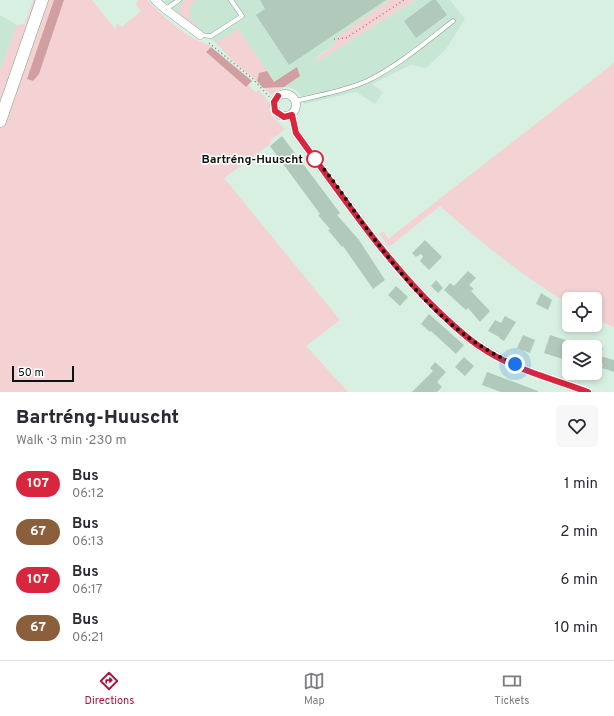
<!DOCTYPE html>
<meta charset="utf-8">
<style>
body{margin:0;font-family:Overpass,sans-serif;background:#f7f7f7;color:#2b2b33;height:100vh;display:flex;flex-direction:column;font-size:15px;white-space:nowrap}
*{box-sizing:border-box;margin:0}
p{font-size:13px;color:#7c7c81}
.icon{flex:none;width:22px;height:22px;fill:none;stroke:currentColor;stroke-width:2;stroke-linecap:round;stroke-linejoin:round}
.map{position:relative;height:392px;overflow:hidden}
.details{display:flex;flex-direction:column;background:#fff;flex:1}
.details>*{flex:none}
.badge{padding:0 8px;border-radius:13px;font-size:14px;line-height:26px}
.buttons{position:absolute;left:562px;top:292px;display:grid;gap:8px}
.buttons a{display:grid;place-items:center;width:40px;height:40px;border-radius:6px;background:#fff;box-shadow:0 2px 6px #0003;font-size:20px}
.scale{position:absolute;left:12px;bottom:10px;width:62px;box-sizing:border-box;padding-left:4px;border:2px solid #0c140f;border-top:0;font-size:11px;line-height:14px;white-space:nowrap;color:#0c140f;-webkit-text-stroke:3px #fff;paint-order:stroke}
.you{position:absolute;width:20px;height:20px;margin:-10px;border:3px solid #fff;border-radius:50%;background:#1a73e8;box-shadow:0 0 0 6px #1a73e833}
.map>.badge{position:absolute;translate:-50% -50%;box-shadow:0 0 0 2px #fff}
.round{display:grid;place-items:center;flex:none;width:42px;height:42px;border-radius:6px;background:#f7f7f7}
.overview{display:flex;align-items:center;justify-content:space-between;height:68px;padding:0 16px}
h1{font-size:19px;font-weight:800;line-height:30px}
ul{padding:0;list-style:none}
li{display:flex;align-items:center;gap:12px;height:48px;padding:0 16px}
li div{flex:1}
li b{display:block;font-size:15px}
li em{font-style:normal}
li .badge{min-width:44px;font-weight:700;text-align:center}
.menu{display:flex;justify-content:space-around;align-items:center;height:56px;border-top:1px solid #e1e1e2;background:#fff;font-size:11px;color:#7c7c81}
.menu a{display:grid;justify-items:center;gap:2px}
.menu .on{color:#ab153b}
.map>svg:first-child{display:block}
</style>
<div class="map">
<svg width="614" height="392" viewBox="0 0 614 392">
<rect width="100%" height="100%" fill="#d8f0e1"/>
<path fill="#c7e7d4" d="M 166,0 L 390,0 L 335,39 L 337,43 L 316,57 L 318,61 L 415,0 L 450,0 L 465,19 L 446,49 L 426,68 L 411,65 L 372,84 L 383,92 L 375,104 L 356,92 L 304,104 L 300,94 L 293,88 L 284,87 L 300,76 L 297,67 L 274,82 L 238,29 L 216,43 L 180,16 L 164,1 Z
M 0,15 L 17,25 L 0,71 Z"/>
<path fill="#f4d1d2" d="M 33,0 L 54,0 L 28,79 L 33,81 L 39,74 L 64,0 L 92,0 L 115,29 L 117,23 L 122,27 L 141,11 L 136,4 L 138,0 L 147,0 C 163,16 190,42 212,45 L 206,52 L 246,87 L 248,85 L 255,92 L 259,90 L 269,102 C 267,114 277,121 285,129 L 271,140 L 269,145 L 224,178 L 340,320 L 306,346 L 348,392 L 0,392 L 0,71 L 17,25 L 25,24 Z
M 185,0 L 197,0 L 191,4 L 189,18 L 202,31 L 180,16 L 179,8 Z
M 390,0 L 415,0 L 318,61 L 316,58 L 337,43 L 334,39 Z
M 238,29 L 267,71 L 259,73 L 257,81 L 237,65 L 216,43 Z
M 614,63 L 614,327 L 595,319 L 595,299 L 569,299 L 569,304 C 522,276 481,242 440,206 L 389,247 L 379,234 L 383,231 L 388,239 Z
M 284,87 L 276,91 L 272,95 L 263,88 Z"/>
<path fill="#d19ea1" d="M 54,0 L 64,0 L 39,74 L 33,81 L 27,79 Z
M 211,47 L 252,81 L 246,87 L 206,52 Z
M 297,67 L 300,76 L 284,87 L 263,88 L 257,81 L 259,73 L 267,71 L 274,82 Z"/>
<path fill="#b1c9bb" d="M 260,0 L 386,0 L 289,65 L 256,15 L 265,9 Z
M 432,0 L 436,0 L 447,15 L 416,38 L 404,21 Z
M 282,136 L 340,213 L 337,215 L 359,240 L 385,280 L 373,289 L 343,246 L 342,247 L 328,230 L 330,229 L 318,215 L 320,214 L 270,146 Z
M 425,240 L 442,257 L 429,270 L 420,261 L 423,257 L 421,254 L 416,257 L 412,253 Z
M 468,271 L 476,278 L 469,285 L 474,289 L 471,291 L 490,311 L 480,322 L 468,308 L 466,310 L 444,290 L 450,283 L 454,286 Z
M 436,280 L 443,288 L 438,293 L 431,286 Z
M 396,286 L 408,297 L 400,306 L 388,295 Z
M 541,293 L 552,300 L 548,310 L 536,304 Z
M 429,314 L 464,345 L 456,354 L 431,331 L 430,332 L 421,324 Z
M 505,316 L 516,322 L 504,341 L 499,338 L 500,336 L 499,337 L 488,331 L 495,320 L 501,323 Z
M 523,335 L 535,340 L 530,353 L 517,348 Z
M 550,335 L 584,346 L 584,347 L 569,347 L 569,361 L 544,353 Z
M 595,346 L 603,348 L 600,356 L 614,360 L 614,372 L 602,368 L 603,364 L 598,362 L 595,368 Z
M 464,357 L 474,366 L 465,376 L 455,367 Z
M 435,362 L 446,372 L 437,382 L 442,387 L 437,392 L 412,392 L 433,371 L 430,368 Z
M 487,372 L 538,391 L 538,392 L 501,392 L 482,385 Z"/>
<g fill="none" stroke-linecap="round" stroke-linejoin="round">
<g stroke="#869d8f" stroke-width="5">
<path id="lane" d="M 166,9 L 179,0
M 200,35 L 211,36 L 242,16 L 231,0
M 296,101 C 319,95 345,91 367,81 C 398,66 426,42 453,21"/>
</g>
<g stroke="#869d8f" stroke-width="9">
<path id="street" d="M 155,0 L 165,9 L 200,35
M274 105a11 11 0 1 1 22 0a11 11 0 1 1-22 0Z
M 292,115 L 296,133 C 341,194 383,258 438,311 C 452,324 466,338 482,348 C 514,369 553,379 588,392"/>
</g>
<g stroke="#869d8f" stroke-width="13">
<path id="primary" d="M 0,121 L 42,0"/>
</g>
<path stroke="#7f9186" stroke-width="1.5" stroke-dasharray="1 3" stroke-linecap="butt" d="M 334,39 L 346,38 L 404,0
M 209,43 L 253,79 L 274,102"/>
<use href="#lane" stroke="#fff" stroke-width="4"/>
<use href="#street" stroke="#fff" stroke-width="8"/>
<use href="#primary" stroke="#fff" stroke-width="12"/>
</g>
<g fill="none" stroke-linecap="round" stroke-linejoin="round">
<g stroke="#fff" stroke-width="9">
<path id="line" d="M 278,96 L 274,102 L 275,111 L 284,117 L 292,115 L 296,133 C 341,194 383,258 438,311 C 452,324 466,338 482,348 C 513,369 553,379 588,392"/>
</g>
<use href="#line" stroke="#d7263d" stroke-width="6"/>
<path stroke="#0c140f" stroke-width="4" stroke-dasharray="0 7.2" d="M 315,159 C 331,176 345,198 359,218 C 400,275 448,336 515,364"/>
</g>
<circle fill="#fff" stroke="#d7263d" stroke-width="2" cx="315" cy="159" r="8"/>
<g text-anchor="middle" stroke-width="3" stroke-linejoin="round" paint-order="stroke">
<g font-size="12" font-weight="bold" fill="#0c140f" stroke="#fff" text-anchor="end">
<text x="303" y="163">Bartréng-Huuscht</text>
</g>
</g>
</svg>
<div class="buttons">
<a><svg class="icon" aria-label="locate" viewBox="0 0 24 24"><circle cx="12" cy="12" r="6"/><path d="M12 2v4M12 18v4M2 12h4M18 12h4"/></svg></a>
<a><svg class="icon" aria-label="layers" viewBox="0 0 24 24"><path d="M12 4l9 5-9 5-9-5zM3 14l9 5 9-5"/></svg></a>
</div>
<div class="scale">50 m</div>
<div class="you" style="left:515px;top:364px"></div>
</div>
<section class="details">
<div class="overview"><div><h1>Bartréng-Huuscht</h1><p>Walk · 3 min · 230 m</p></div><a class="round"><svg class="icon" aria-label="heart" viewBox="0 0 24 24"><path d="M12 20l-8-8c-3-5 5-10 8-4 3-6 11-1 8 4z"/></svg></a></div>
<ul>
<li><span class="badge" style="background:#d7263d;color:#fff">107</span><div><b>Bus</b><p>06:12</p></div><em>1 min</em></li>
<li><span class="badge" style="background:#8b5e3c;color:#fff">67</span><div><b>Bus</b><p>06:13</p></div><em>2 min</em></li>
<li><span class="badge" style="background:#d7263d;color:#fff">107</span><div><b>Bus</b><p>06:17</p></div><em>6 min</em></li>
<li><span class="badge" style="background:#8b5e3c;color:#fff">67</span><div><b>Bus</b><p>06:21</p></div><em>10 min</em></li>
</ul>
</section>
<nav class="menu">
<a class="on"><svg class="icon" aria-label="directions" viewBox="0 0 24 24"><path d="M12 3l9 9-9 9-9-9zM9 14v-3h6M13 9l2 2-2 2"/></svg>Directions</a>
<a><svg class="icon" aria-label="map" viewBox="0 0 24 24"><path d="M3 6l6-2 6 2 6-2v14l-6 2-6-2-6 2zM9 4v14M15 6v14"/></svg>Map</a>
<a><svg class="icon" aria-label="tickets" viewBox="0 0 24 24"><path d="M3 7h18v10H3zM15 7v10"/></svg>Tickets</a>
</nav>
